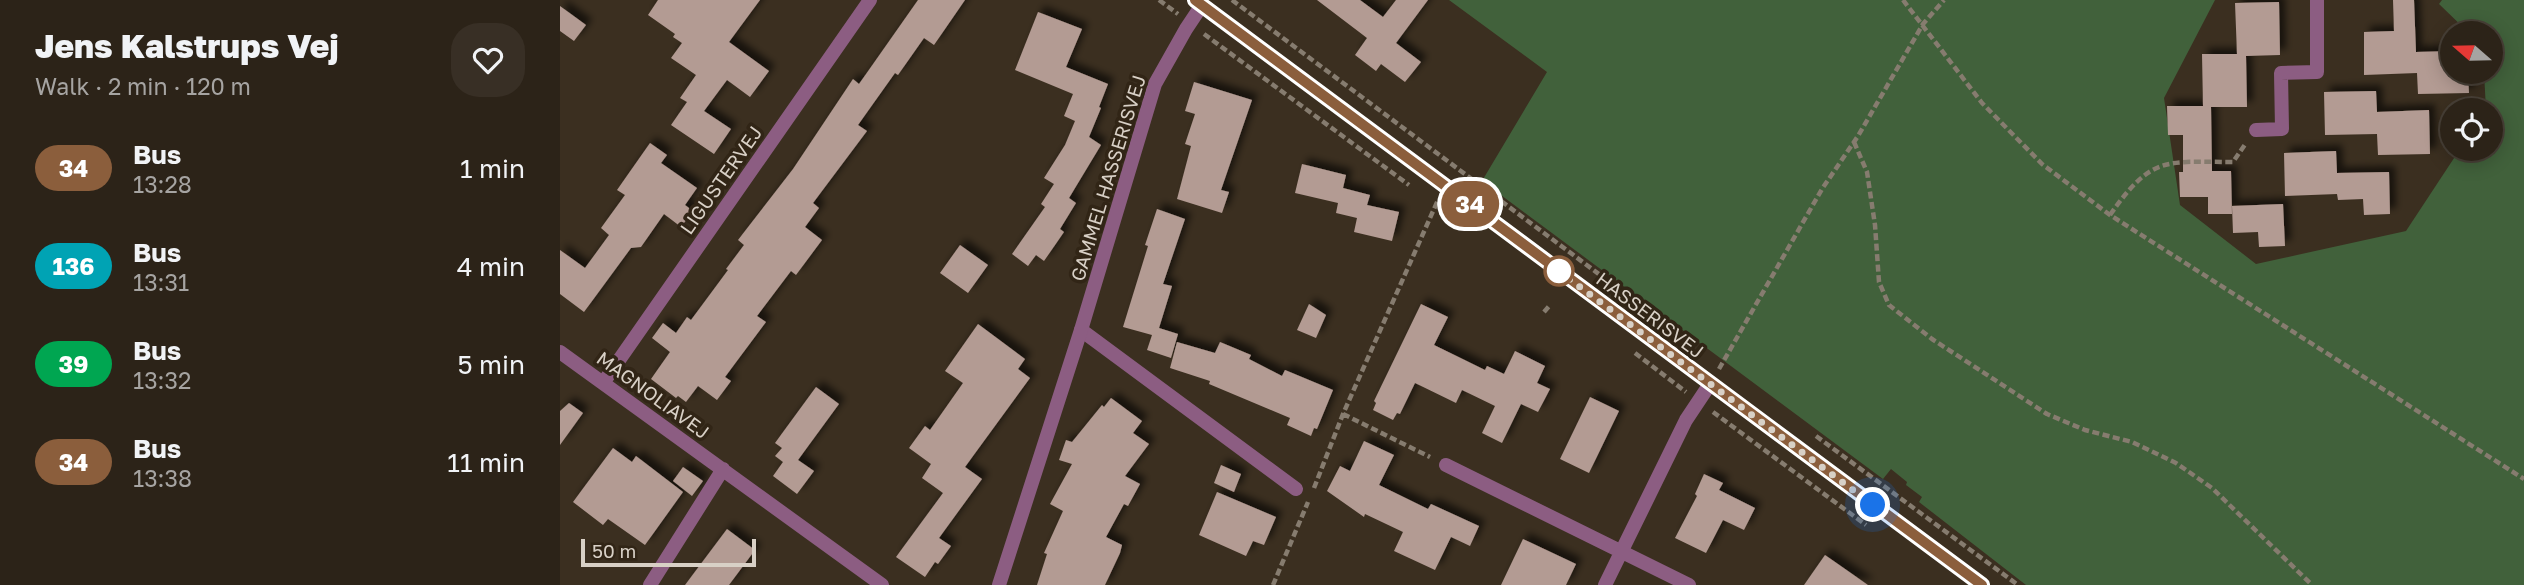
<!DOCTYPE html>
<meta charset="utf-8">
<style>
body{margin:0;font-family:"Golos Text",sans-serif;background:#382f25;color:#f1f3f6;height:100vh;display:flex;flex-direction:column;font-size:26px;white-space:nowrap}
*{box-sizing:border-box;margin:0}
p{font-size:23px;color:#a6a4a2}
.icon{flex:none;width:38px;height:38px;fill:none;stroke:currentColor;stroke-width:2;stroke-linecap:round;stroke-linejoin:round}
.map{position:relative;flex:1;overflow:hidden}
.panel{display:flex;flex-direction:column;background:#2c2318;width:560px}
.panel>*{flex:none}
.badge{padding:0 14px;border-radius:23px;font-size:24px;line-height:46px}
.needle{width:46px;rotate:290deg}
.tools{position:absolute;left:1880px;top:21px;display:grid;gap:14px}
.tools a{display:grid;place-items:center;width:63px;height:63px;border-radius:50%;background:#2c2318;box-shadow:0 4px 18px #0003,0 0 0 2px #484037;font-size:35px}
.scale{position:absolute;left:21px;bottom:18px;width:175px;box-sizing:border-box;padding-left:7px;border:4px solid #d8d0c6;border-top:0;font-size:19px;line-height:24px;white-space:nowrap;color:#d8d0c6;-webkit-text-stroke:5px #312516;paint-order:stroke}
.you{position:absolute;width:35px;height:35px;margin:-18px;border:5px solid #fff;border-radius:50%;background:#1a73e8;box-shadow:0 0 0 10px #1a73e833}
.map>.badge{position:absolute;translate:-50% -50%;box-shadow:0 0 0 4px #fff}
.round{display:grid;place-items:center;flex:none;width:74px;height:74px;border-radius:28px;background:#382f25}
.head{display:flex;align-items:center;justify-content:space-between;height:119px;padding:0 35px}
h1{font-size:33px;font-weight:800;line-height:52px}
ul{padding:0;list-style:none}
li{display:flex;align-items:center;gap:21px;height:98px;padding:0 35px}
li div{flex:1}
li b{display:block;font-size:26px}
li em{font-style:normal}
li .badge{min-width:77px;font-weight:700;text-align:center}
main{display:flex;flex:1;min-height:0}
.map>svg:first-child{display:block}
</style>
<main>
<section class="panel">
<div class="head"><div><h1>Jens Kalstrups Vej</h1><p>Walk · 2 min · 120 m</p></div><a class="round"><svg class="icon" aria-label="heart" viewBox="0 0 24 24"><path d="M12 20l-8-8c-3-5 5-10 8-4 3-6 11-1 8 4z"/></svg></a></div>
<ul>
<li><span class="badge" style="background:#8b5e3c;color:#fff">34</span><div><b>Bus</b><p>13:28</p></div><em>1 min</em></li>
<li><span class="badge" style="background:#00a3b4;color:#fff">136</span><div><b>Bus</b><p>13:31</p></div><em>4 min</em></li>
<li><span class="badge" style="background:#00a651;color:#fff">39</span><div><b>Bus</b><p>13:32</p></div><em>5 min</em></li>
<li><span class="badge" style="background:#8b5e3c;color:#fff">34</span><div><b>Bus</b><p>13:38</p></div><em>11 min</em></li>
</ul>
</section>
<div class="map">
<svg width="1964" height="585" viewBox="0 0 1964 585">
<defs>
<filter id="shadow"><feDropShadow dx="6" dy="-6" stdDeviation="3.5" flood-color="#0009"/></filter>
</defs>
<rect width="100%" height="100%" fill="#3b2f20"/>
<path fill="#41613b" d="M 889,0 L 1655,0 L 1604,98 L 1620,205 L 1696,264 L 1846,231 L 1900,149 L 1930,149 L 1930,110 L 1926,110 L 1924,72 L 1930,72 L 1930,33 L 1909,33 L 1879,4 L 1882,0 L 1964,0 L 1964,585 L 1466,585 L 1359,502 L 1362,497 L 1346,485 L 1347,482 L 1331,469 L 1323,479 L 922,181 L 987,72 Z"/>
<path fill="#b39b93" filter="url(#shadow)" d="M 98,0 L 200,0 L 169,42 L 209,71 L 190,97 L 167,80 L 144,111 L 171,129 L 154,154 L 111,125 L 127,102 L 120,98 L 136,75 L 111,58 L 122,43 L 113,37 L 115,34 L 88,15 Z
M 358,0 L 405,0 L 374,45 L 364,38 L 338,75 L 335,73 L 298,125 L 307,131 L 253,203 L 259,208 L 245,227 L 262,240 L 236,275 L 231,271 L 197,316 L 206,322 L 165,377 L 171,381 L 157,400 L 138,386 L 126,402 L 118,396 L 116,398 L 91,379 L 110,352 L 92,338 L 103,323 L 116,333 L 127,317 L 131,320 L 168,270 L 166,269 L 184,245 L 178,240 L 233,169 L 293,79 L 299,84 Z
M 757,0 L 800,0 L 823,17 L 836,0 L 868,0 L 836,43 L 861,62 L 845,82 L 821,64 L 816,71 L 795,55 L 807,38 Z
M 1833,0 L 1854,0 L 1856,52 L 1892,51 L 1892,72 L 1908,72 L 1909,93 L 1858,94 L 1857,73 L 1804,75 L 1804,32 L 1834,31 Z
M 1719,2 L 1720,55 L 1686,56 L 1687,107 L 1651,107 L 1652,171 L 1671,171 L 1672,214 L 1648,214 L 1648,197 L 1620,197 L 1619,172 L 1623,172 L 1623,135 L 1608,135 L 1607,106 L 1643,106 L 1642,54 L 1677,54 L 1675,3 Z
M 0,6 L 26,25 L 14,41 L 0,31 Z
M 478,12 L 522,29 L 506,67 L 548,84 L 539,107 L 541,108 L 529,137 L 541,145 L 509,198 L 516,203 L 500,229 L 504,232 L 484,261 L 476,255 L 468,266 L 452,254 L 485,207 L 481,204 L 494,184 L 484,178 L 505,145 L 515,121 L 504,116 L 513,94 L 455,70 Z
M 634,82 L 692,100 L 661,190 L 669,192 L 662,213 L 617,199 L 631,146 L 625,144 L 635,114 L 625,111 Z
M 1816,91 L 1817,112 L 1869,110 L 1870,154 L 1818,155 L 1817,134 L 1765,135 L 1764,92 Z
M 90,143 L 107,155 L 101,163 L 137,188 L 125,205 L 133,211 L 121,227 L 104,214 L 81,247 L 71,248 L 24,312 L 0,294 L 0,250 L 25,268 L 49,235 L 41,228 L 65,195 L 57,190 Z
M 1776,151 L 1777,173 L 1829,172 L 1830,214 L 1804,215 L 1803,199 L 1778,200 L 1777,194 L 1725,196 L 1724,153 Z
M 742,164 L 786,175 L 783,188 L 810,195 L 807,205 L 839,212 L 832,241 L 794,232 L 797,218 L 776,213 L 778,203 L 735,193 Z
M 1723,204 L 1725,246 L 1699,247 L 1698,232 L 1673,233 L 1672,206 Z
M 597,209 L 625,219 L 603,284 L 612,286 L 599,328 L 618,334 L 611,358 L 587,350 L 592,335 L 563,327 L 588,246 L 585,245 Z
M 400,245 L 428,265 L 408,293 L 380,273 Z
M 749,304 L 766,315 L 756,338 L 737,330 Z
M 861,304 L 888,317 L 874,345 L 925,370 L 927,366 L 944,374 L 955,351 L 985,366 L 977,383 L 990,389 L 978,412 L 961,404 L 942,443 L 922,433 L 935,406 L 902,390 L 896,403 L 855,383 L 840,414 L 837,413 L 833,420 L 813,410 L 816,403 L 814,401 Z
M 418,324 L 465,359 L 458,369 L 470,378 L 405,467 L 422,479 L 379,538 L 391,546 L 378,564 L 375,562 L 365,577 L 336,557 L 383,493 L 362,478 L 371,464 L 349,448 L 365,426 L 370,430 L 403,383 L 385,371 Z
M 617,342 L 655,353 L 660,342 L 691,355 L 689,359 L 722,376 L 725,370 L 773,390 L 757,429 L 754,428 L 751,436 L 727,425 L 730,418 L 649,384 L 650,381 L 610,368 Z
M 256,387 L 279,404 L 238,460 L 254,471 L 237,494 L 213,476 L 223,462 L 215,456 L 222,448 L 215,443 Z
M 1030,397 L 1059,411 L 1029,473 L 1000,459 Z
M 551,398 L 582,421 L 573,433 L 589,444 L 565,476 L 580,484 L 568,506 L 564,504 L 546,537 L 562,545 L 560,553 L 545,585 L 477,585 L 487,554 L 484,553 L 503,511 L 490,504 L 512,464 L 499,460 L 506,440 L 512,442 L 542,405 L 544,407 Z
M 9,403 L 23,413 L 0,445 L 0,411 Z
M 804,441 L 834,455 L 819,485 L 868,509 L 871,504 L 919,526 L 910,546 L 891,537 L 875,570 L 834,551 L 843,532 L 805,514 L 804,517 L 767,491 L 780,466 L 790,471 Z
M 53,448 L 72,462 L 76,456 L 123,492 L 85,545 L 48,519 L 43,525 L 13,502 Z
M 661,465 L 681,474 L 674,492 L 654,483 Z
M 123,467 L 143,481 L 132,496 L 113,481 Z
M 1144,474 L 1163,483 L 1159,490 L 1195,508 L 1184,530 L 1163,520 L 1146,553 L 1115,538 L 1137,496 L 1135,494 Z
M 657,492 L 716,517 L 704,545 L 693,541 L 686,556 L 639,535 Z
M 167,529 L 195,550 L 169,585 L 125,585 Z
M 963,539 L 1016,564 L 1006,585 L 941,585 Z
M 1265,555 L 1308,585 L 1244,585 Z"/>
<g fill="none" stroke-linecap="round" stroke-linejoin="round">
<path stroke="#867c6f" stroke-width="4.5" stroke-dasharray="7 3.5" stroke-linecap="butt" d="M 599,0 L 618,14
M 672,0 L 1103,322
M 1343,0 L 1422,103 L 1482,164 L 1550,215 L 1964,479
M 644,34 L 849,185
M 1294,142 L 1307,172 L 1315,225 L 1319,282 L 1329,305 L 1372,339 L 1487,414 L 1525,430 L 1572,442 L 1616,463 L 1652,488 L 1752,585
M 1550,215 C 1592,155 1605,162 1673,162 L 1686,143
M 984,312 L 990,305
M 1075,353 L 1126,392
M 1159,369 L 1262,189 L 1298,136 L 1363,24 L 1384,0
M 1153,412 L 1306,525
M 783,414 L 870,457
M 1256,436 L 1458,585
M 754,488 L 783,414 L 878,200
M 713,585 L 748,502"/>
<path stroke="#8c5d82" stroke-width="14" d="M 1696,130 L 1722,129 L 1721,73 L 1757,72 L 1757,0
M 521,330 L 736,489
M 0,352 L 322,585
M 43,383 L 310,0
M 886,465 L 1129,585
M 90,585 L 163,469
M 1045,585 L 1126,420 L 1150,384"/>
<path stroke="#8c5d82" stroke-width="14" d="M 635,0 L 1422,585
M 439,585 L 521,330 L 595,84 L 626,29 L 642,5"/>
</g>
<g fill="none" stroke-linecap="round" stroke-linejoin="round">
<g stroke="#fff" stroke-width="16">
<path id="line" d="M 635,0 L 1422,585"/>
</g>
<use href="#line" stroke="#8b5e3c" stroke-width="10"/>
<path stroke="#d8d0c6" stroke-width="7" stroke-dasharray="0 12.6" d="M 999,271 L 989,264 L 1313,505"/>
</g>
<circle fill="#fff" stroke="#8b5e3c" stroke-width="3.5" cx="999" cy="271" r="14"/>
<g text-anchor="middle" stroke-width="7" stroke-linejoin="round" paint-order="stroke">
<g font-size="19" fill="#d8d0c6" stroke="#312516">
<text transform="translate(548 178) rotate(-73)" y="7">GAMMEL HASSERISVEJ</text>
<text transform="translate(161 180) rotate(-55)" y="7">LIGUSTERVEJ</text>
<text transform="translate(1090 315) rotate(37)" y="7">HASSERISVEJ</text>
<text transform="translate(93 395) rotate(36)" y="7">MAGNOLIAVEJ</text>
</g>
</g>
</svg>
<div class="tools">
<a><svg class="needle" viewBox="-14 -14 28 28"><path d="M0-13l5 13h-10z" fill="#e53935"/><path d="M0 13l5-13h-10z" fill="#a6a4a2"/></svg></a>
<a><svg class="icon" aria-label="locate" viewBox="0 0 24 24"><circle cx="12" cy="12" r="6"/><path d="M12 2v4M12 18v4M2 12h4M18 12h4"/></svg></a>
</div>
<div class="scale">50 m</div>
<div class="you" style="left:1313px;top:505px"></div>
<b class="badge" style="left:910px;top:204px;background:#8b5e3c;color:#fff">34</b>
</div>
</main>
